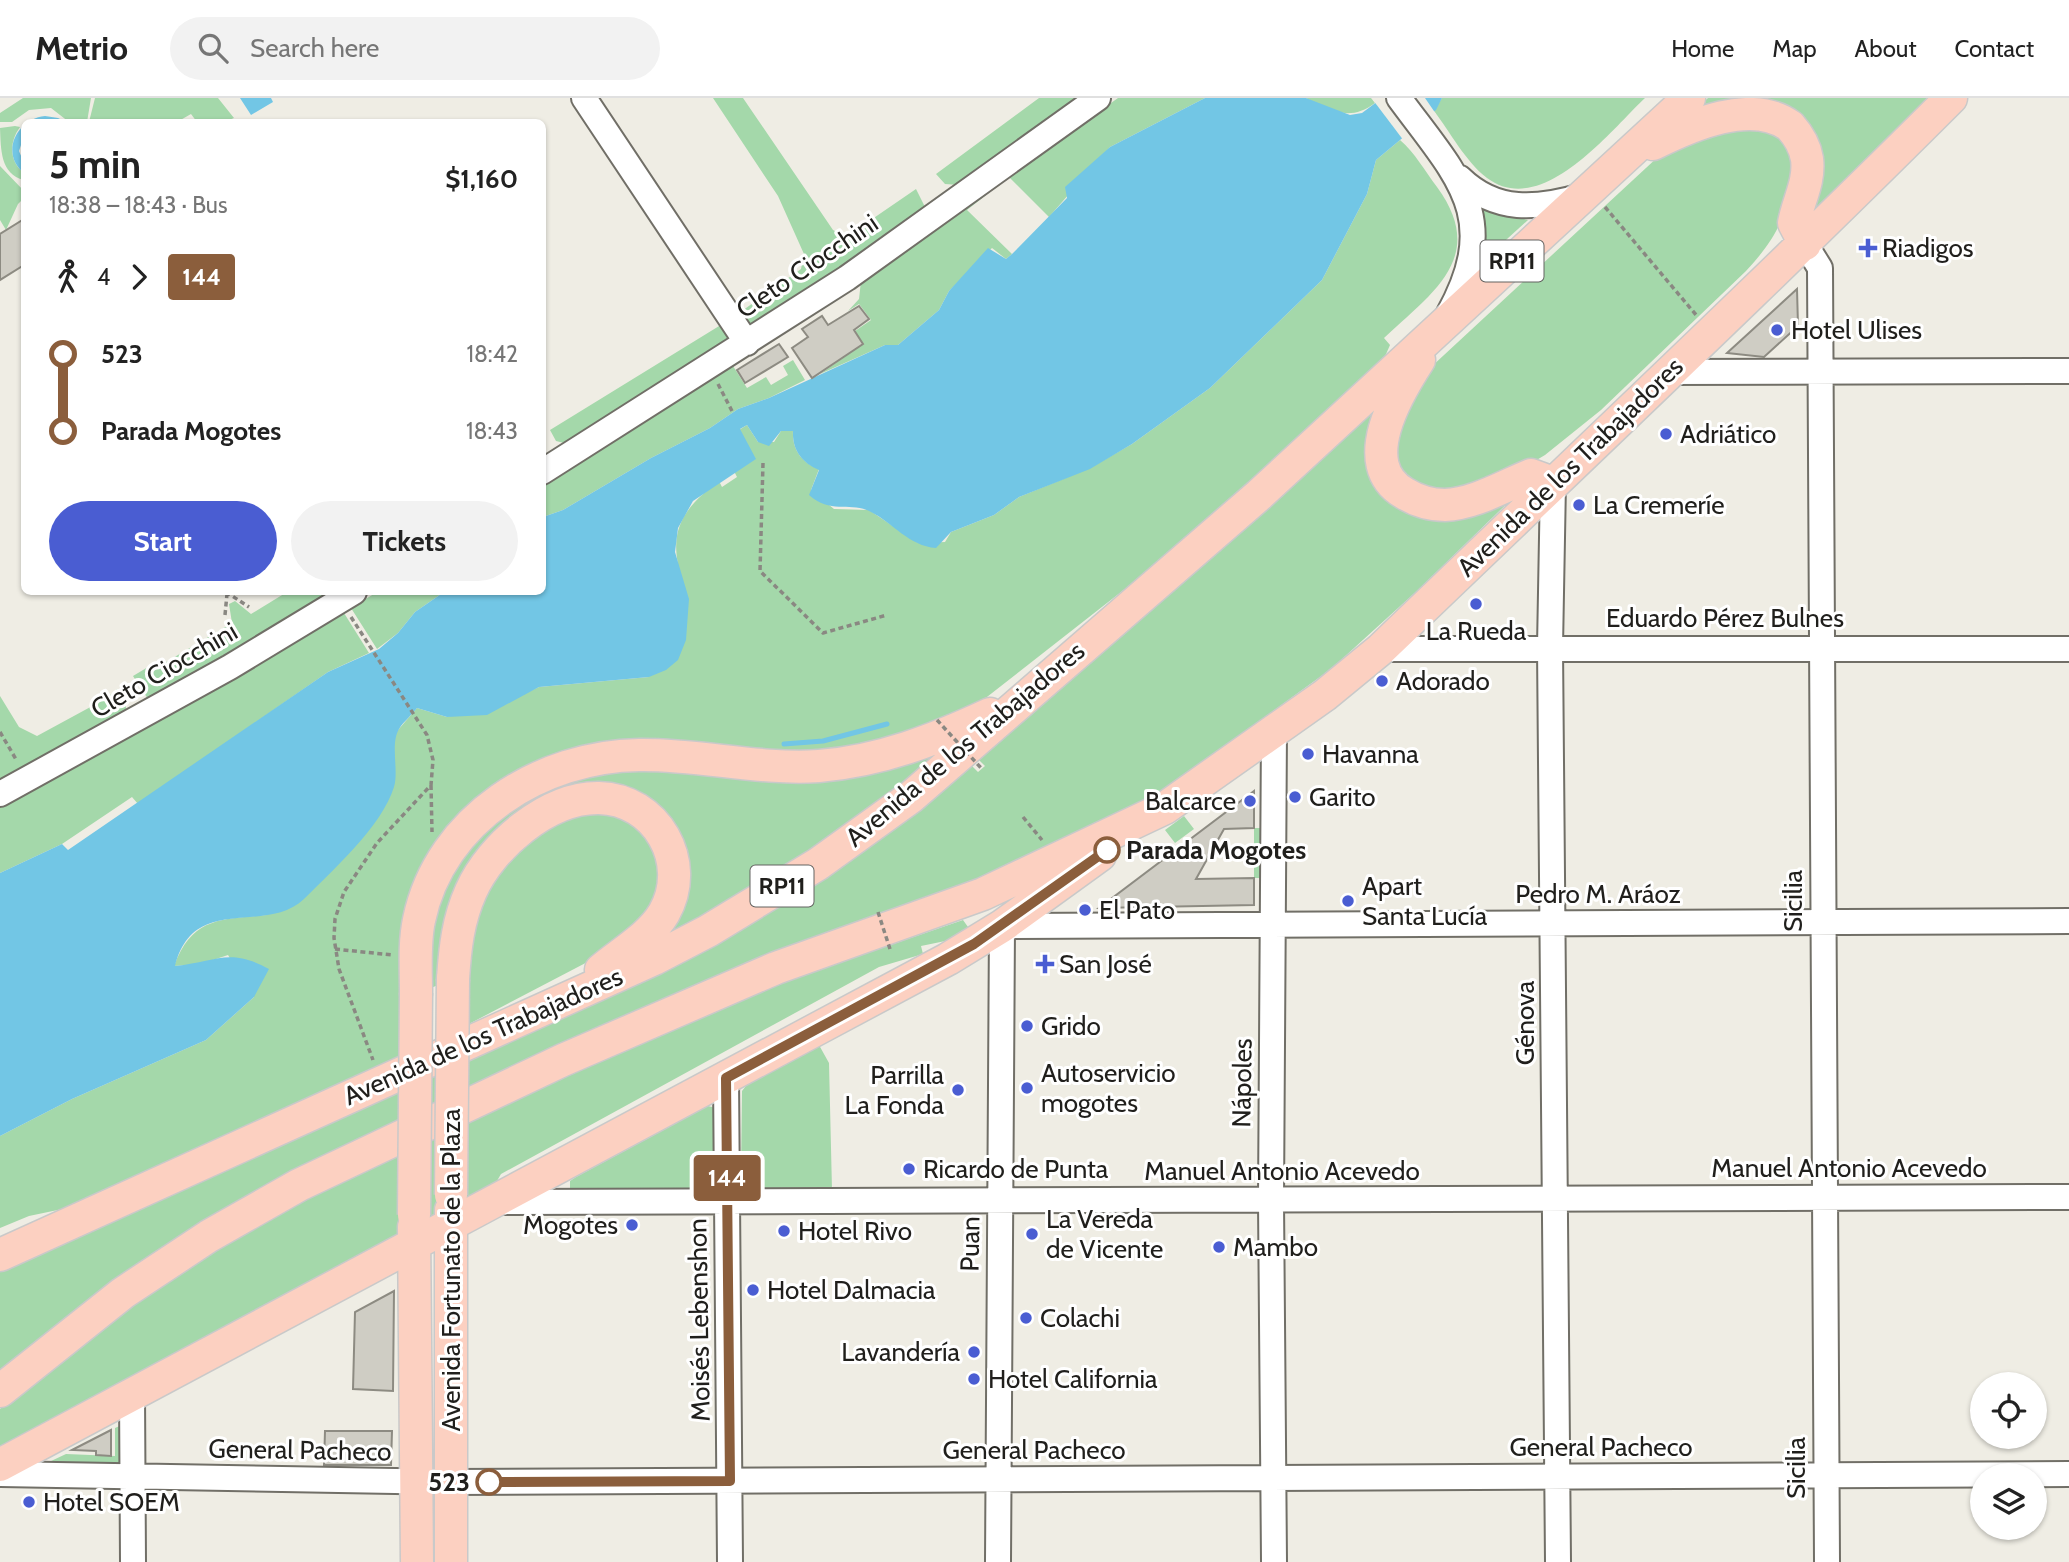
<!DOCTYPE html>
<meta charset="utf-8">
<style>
body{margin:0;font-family:Cabin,sans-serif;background:#f2f2f2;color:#222;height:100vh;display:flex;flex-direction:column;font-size:26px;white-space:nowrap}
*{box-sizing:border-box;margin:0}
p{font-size:23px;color:#767676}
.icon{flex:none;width:38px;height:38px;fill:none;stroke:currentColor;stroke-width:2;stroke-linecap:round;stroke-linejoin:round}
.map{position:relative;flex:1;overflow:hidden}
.drawer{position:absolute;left:21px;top:21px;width:525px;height:476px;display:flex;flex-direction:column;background:#fff;border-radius:10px;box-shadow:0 2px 5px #0004}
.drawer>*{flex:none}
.badge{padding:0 14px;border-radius:5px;font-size:24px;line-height:46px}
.fabs{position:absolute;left:1970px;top:1274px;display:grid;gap:14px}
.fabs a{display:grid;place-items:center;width:77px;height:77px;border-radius:50%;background:#fff;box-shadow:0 2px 5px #0004;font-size:35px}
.map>.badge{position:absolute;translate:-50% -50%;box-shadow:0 0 0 4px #fff}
.legs{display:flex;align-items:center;gap:10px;height:77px;padding:0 28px;font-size:23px}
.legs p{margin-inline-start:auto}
.head{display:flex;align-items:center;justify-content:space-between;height:119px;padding:0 28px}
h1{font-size:38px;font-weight:800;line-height:52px}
.cta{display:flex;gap:14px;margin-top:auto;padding:14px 28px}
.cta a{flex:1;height:80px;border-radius:42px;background:#4a5dd2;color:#fff;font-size:28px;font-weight:800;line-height:80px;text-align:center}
.cta a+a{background:#f2f2f2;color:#222}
ul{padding:0 28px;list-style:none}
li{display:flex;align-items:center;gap:24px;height:77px;font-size:26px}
li i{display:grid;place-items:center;width:10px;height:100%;margin:0 9px;background:currentColor}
li i::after{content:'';width:18px;height:18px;margin:-9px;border:5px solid;border-radius:50%;background:#fff}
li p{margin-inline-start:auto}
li:first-child i{background:linear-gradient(#0000 50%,currentColor 0)}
li:last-child i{background:linear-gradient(currentColor 50%,#0000 0)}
header{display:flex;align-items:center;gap:42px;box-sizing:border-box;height:98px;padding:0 35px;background:#fff;border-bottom:2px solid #e0e0e0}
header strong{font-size:33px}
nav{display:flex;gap:38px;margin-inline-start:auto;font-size:24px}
.search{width:490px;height:63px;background:#f2f2f2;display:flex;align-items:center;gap:18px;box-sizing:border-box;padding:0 24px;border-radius:38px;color:#767676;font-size:26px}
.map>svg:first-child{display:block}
</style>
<header>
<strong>Metrio</strong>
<div class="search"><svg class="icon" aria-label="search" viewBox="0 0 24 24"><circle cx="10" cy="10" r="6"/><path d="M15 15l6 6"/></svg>Search here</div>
<nav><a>Home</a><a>Map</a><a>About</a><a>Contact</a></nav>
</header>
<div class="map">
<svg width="2069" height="1464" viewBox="0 0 2069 1464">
<rect width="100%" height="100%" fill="#efede4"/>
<path fill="#a4d8aa" d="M 23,0 L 91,0 L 87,24 L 69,24 L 51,10 L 29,12 L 12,24 L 0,24 L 0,15 Z
M 95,0 L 218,0 L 234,20 L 224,24 L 197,24 L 191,16 L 177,24 L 89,24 Z
M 713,0 L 743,0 L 833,132 L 846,139 L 916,91 L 925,109 L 841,172 L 752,227 L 739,215 L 801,171 L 804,156 L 778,98 Z
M 1039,0 L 1081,0 L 959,87 L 945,86 L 936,76 Z
M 1118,0 L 1205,0 L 1110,49 L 1049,119 L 1009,79 L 967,112 L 1012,156 L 1006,161 L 992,150 L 949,193 L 939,212 L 898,247 L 885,247 L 820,276 L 863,246 L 855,233 L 871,222 L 859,206 L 848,213 L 859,201 L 861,183 Z
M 1306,0 L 1371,0 L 1375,5 C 1350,24 1331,13 1306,0 Z
M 1442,0 L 1645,0 C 1610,33 1542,121 1487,80 C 1466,64 1450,34 1434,13 Z
M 1708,0 L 1927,0 L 1808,121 L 1802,32 L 1677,27 Z
M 1763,20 L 1797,59 C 1786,112 1785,131 1746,173 L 1601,312 L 1545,357 L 1493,388 L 1415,395 L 1387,355 L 1430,270 L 1660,57 L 1676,44 Z
M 15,28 L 20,29 C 9,44 9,64 24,75 L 24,82 C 0,76 1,51 0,30 Z
M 1400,42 C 1415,55 1425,73 1437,89 C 1488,159 1433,194 1384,240 L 1390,247 L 1383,263 L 1298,344 L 1167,458 L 969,613 L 838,657 L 615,650 L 449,740 L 402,957 L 372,974 L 72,1109 L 29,1118 L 0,1130 L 0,1038 L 72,1001 L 206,942 L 254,899 L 228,857 L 201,866 L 174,868 C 192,819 221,821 267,817 L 398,632 L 417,610 L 447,619 L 513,601 L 539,589 L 649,579 L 678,466 C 670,426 689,406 719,383 L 722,389 L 737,379 L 734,373 L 755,361 L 739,332 L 747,327 L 758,344 L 774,344 L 781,333 L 793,333 C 792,352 802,365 819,371 L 811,392 L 834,411 L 869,412 L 918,445 L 945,444 L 951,434 L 994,417 L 1019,399 L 1090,370 L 1132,346 L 1210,290 L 1322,182 L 1367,96 L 1376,62 Z
M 0,68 L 24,93 L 24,100 L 18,106 L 6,132 L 0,122 Z
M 1482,112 L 1528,122 L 1485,161 L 1483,158 L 1485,141 Z
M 724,225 L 730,235 L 729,243 L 564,345 L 556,343 L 550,332 Z
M 793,262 L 805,282 L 769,300 L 738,311 L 710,330 L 651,360 L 563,412 L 543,419 L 543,389 L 733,268 L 747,290 L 766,279 L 771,287 L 788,277 L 783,268 Z
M 1393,292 L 1397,402 L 1524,389 L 1419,491 L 1331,571 L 1177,683 L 1117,720 L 1022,766 L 556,949 L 0,1276 L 0,1171 L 659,872 L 969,665 L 978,674 L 985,668 L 976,659 Z
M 287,494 L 330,494 L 224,561 L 148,601 L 133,578 L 148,569 L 156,570 L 232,525 L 229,506 L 235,503 L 251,516 Z
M 377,494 L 444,494 L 415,514 L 398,535 L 377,551 L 351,510 Z
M 344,515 L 369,555 L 328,574 L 138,706 L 132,699 L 62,746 L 0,775 L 0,708 L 236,579 Z
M 117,591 L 126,607 L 126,615 L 0,687 L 0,598 L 19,629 L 37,638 L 107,600 Z
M 936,651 L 938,660 L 794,766 L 642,852 L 671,820 L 648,707 L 522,721 L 443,885 L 426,892 L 433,810 L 476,736 L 569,674 Z
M 610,709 L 661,747 L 662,803 L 597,859 L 467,927 L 469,829 L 492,778 L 550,724 Z
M 1184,718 L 1194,731 L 1175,745 L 1165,732 Z
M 1254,730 L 1265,730 L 1264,780 L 1254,780 Z
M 963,822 L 968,829 L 955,841 L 921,848 L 923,856 L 879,869 L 501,1076 L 494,1088 L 467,1101 L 462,1091 L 467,1088 L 467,1065 L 442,1115 L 0,1352 L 0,1311 L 34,1281 L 169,1180 L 308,1098 L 727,903 Z
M 819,947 L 829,965 L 832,1092 L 754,1091 L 745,1084 L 741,1076 L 742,993 L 749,984 Z
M 708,1008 L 716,1010 L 716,1081 L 702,1092 L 570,1090 L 570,1083 L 576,1079 Z
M 124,1326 L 120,1364 L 117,1366 L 49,1364 L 66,1356 L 115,1358 L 115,1330 Z"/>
<path fill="#72c6e5" d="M 240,0 L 271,0 L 273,4 L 251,17 Z
M 1205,0 L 1306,0 L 1350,17 L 1362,15 L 1382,0 L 1442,0 L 1436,12 L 1376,62 L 1367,96 L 1322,182 L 1210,290 L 1132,346 L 1090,371 L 1019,399 L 994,417 L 951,434 L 936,450 C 909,448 893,425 871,414 C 851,403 832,417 809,397 L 819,372 C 802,365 792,352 793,333 L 781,333 L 769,348 L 758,344 L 747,327 L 740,331 L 756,361 L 693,403 L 678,430 L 675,454 L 689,501 L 686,542 L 678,562 L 666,572 L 649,579 L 539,589 L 487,617 L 447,619 L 417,610 C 412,617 404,623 399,631 C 390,646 399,672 394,689 C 382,728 333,772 304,801 C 265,838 194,794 175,868 C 216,864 229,849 269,871 L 254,899 L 206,942 L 72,1001 L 0,1038 L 0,775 L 62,746 L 68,752 L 328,574 L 379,551 L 398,535 L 415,514 L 444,494 L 542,494 L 543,419 L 563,412 L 651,360 L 710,330 L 738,311 L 769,300 L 885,247 L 898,247 L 939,212 L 949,193 L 988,150 L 1006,161 L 1012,156 L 1067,100 L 1065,89 L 1110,49 Z
M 45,18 L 58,20 L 66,24 L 24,24 L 24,38 L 19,53 L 24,65 L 24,75 C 0,56 16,21 45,18 Z"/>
<path fill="#efede4" d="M 1376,0 L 1425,0 L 1436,16 L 1404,43 L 1373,2 Z"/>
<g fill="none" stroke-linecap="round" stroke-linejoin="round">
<path stroke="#72c6e5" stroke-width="5" d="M 784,646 L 823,643 L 887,626"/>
</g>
<path fill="#cfcdc4" stroke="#8d8b82" stroke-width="2" d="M 24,121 L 24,167 L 0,182 L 0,136 Z
M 1797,191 L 1798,228 L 1764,259 L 1727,255 Z
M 859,208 L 869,221 L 854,232 L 863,246 L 812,280 L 792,250 L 808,239 L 802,231 L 822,218 L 828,227 Z
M 779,246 L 788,259 L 745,285 L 737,272 Z
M 1254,693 L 1254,730 L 1224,731 L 1196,781 L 1254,780 L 1254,807 L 1099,810 Z
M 394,1193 L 393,1293 L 353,1291 L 355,1214 Z
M 111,1332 L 111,1358 L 96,1357 L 96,1353 L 72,1352 Z
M 325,1333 L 392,1333 L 391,1367 L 324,1367 Z"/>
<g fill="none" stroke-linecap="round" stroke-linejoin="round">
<g stroke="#716f67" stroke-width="28">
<path id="minor" d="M 584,0 L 747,245
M 1399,0 C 1457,79 1503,118 1448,217
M 1460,80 C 1496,115 1537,111 1582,98
M 1805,146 L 1820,170 L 1827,1464
M 1668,274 L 2069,273
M 542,374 L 847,180 L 1098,0
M 1553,385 L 1550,549 L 1558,1464
M 1381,551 L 2069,551
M 0,696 L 230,569 L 354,494
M 726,980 L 730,1464
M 495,1104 L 2069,1099
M 132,1296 L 133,1464
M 0,1376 L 451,1384 L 2069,1376
M 998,1464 L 1002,828 L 2069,823
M 1274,1464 L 1271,1103 L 1274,632"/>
</g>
<g stroke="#c9c9c9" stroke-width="35">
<path id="major" d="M 1653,46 C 1691,27 1752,0 1790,28 C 1798,37 1805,48 1807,61 C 1810,84 1798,103 1794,125 L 1805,146
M 1419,262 C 1397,296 1355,366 1404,395 C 1417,403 1430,407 1445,407 C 1474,406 1504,388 1531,377 L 1553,385
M 453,881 C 455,850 458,822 471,793 C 491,748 548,699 599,700 C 656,701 693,764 664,815 C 650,839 622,854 601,872
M 416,895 C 416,871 414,845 419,822 C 440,720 542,658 639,657 C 700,656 758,672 819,668 C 881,663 934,642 990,616
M 414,1129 L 417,1464
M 0,1157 L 654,861 L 708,833 L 818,766 L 911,699 L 1259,397 L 1689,0
M 0,1293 L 123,1195 L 209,1138 L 299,1087 L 563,962 L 776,870 L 983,796 L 1165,710 L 1325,597 L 1381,551 C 1571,368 1764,187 1951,0
M 0,1367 L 948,861 L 1002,828 L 1100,757
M 451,1464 L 451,1112"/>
</g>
<path stroke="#8a8882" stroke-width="3.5" stroke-dasharray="5 3.5" stroke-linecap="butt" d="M 1605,109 L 1697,218
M 718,286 L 732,313
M 763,365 L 760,473 L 823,535 L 887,517
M 226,494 L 249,509
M 225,517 L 227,496
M 351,519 L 427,637 L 433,662 L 431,687 L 377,745 L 344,794 L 335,821 L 334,840 L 339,871 L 373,962
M 0,634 L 17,663
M 431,687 L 432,734
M 1023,719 L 1042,742
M 1169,750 L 1171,748
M 335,851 L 392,857"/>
<use href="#minor" stroke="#fff" stroke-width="24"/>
<use href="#major" stroke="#fcd0c1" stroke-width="32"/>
<g stroke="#c9c9c9" stroke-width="35" stroke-linecap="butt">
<path id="major-bridge" d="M 451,1097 L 453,881
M 414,1117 L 416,895"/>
</g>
<path stroke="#8a8882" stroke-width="3.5" stroke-dasharray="5 3.5" stroke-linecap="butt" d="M 937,622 L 982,671
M 878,814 L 890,851"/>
<use href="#major-bridge" stroke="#fcd0c1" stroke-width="32"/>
</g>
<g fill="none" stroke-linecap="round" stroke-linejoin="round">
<g stroke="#fff" stroke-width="16">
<path id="line-1" d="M 489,1384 L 730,1383 L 726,980 L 974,846 L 1107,752"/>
</g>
<use href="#line-1" stroke="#8b5e3c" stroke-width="10"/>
</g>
<g fill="#4a5dd2" stroke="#fff" stroke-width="2.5">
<path d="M1864.5 139.5h7v7h7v7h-7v7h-7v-7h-7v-7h7z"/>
<circle cx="1777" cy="232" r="7"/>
<circle cx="1666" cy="336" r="7"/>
<circle cx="1579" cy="407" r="7"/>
<circle cx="1476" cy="506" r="7"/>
<circle cx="1382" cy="583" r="7"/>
<circle cx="1308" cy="656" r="7"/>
<circle cx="1295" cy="699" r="7"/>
<circle cx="1250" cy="703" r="7"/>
<circle cx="1348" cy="803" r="7"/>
<circle cx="1085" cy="812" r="7"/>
<path d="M1041.5 855.5h7v7h7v7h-7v7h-7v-7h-7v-7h7z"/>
<circle cx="1027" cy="928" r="7"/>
<circle cx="1027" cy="990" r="7"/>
<circle cx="958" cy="992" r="7"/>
<circle cx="909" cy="1071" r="7"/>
<circle cx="632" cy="1127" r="7"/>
<circle cx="784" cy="1133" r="7"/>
<circle cx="1032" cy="1136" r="7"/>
<circle cx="1219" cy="1149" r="7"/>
<circle cx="753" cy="1192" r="7"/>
<circle cx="1026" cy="1220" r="7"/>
<circle cx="974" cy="1254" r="7"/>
<circle cx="974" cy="1281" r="7"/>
<circle cx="29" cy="1404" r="7"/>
</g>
<g fill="#fff" stroke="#8b5e3c" stroke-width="3.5">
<circle cx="1107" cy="752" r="12"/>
<circle cx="489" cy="1384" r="12"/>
</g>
<g text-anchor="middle" stroke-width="6" stroke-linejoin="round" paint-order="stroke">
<g fill="#fff" stroke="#636260" stroke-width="2">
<rect x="1480.5" y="142.5" width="63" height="41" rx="5"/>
<rect x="750.5" y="767.5" width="63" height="41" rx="5"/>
</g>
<g font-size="24" font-weight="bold" fill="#201f1c">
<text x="1512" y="171">RP11</text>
<text x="782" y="796">RP11</text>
</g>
<g font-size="26" fill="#201f1c" stroke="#fff" text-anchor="start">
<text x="1882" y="159">Riadigos</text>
<text x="1791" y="241">Hotel Ulises</text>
<text x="1680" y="345">Adriático</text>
<text x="1593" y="416">La Cremeríe</text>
<text x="1476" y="542" text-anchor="middle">La Rueda</text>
<text x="1396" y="592">Adorado</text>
<text x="1322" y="665">Havanna</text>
<text x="1309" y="708">Garito</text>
<text x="1236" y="712" text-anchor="end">Balcarce</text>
<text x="1362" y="797">Apart<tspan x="1362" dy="30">Santa Lucía</tspan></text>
<text x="1099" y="821">El Pato</text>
<text x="1059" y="875">San José</text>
<text x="1041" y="937">Grido</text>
<text x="1041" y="984">Autoservicio<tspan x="1041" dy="30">mogotes</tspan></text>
<text x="944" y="986" text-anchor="end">Parrilla<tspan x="944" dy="30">La Fonda</tspan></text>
<text x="923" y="1080">Ricardo de Punta</text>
<text x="1046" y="1130">La Vereda<tspan x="1046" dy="30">de Vicente</tspan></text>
<text x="618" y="1136" text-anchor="end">Mogotes</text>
<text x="798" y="1142">Hotel Rivo</text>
<text x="1233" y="1158">Mambo</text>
<text x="767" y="1201">Hotel Dalmacia</text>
<text x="1040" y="1229">Colachi</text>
<text x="960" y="1263" text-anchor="end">Lavandería</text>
<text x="988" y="1290">Hotel California</text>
<text x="43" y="1413">Hotel SOEM</text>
</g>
<g font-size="26" fill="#201f1c" stroke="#fff">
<text transform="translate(807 168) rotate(-34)" y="9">Cleto Ciocchini</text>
<text transform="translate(1570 369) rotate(-44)" y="9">Avenida de los Trabajadores</text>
<text x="1725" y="529">Eduardo Pérez Bulnes</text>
<text transform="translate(164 572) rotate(-30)" y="9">Cleto Ciocchini</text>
<text transform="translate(965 646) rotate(-40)" y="9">Avenida de los Trabajadores</text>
<text x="1598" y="805">Pedro M. Aráoz</text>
<text transform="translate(1793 803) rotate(-90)" y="9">Sicilia</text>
<text transform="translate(1525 925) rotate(-90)" y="9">Génova</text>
<text transform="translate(483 938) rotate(-24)" y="9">Avenida de los Trabajadores</text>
<text transform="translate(1242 985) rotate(-89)" y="9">Nápoles</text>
<text x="1849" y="1079">Manuel Antonio Acevedo</text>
<text x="1282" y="1082">Manuel Antonio Acevedo</text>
<text transform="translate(970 1146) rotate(-89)" y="9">Puan</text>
<text transform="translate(451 1172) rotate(-90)" y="9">Avenida Fortunato de la Plaza</text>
<text transform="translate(699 1222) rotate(-91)" y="9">Moisés Lebenshon</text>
<text x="1601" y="1358">General Pacheco</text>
<text transform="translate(300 1352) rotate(1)" y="9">General Pacheco</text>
<text x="1034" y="1361">General Pacheco</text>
<text transform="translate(1796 1370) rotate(-90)" y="9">Sicilia</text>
</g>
<g font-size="26" font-weight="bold" fill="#201f1c" stroke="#fff" text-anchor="start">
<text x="1126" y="761">Parada Mogotes</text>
<text x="470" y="1393" text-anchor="end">523</text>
</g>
</g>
</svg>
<div class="fabs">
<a><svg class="icon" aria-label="locate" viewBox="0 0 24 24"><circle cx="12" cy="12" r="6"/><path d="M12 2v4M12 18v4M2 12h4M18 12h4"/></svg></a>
<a><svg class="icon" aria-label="layers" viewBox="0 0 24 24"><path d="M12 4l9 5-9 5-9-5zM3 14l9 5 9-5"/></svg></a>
</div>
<b class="badge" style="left:727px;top:1080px;background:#8b5e3c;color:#fff">144</b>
<section class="drawer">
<div class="head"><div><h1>5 min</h1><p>18:38 – 18:43 · Bus</p></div><b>$1,160</b></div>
<div class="legs"><svg class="icon" aria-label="walk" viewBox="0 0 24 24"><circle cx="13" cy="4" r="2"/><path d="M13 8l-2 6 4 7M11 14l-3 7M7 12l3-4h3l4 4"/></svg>4<svg class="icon" aria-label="forward" viewBox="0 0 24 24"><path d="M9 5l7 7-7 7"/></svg><b class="badge" style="background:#8b5e3c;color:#fff">144</b></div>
<ul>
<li><i style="color:#8b5e3c"></i><b>523</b><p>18:42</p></li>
<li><i style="color:#8b5e3c"></i><b>Parada Mogotes</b><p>18:43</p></li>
</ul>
<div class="cta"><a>Start</a><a>Tickets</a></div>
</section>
</div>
